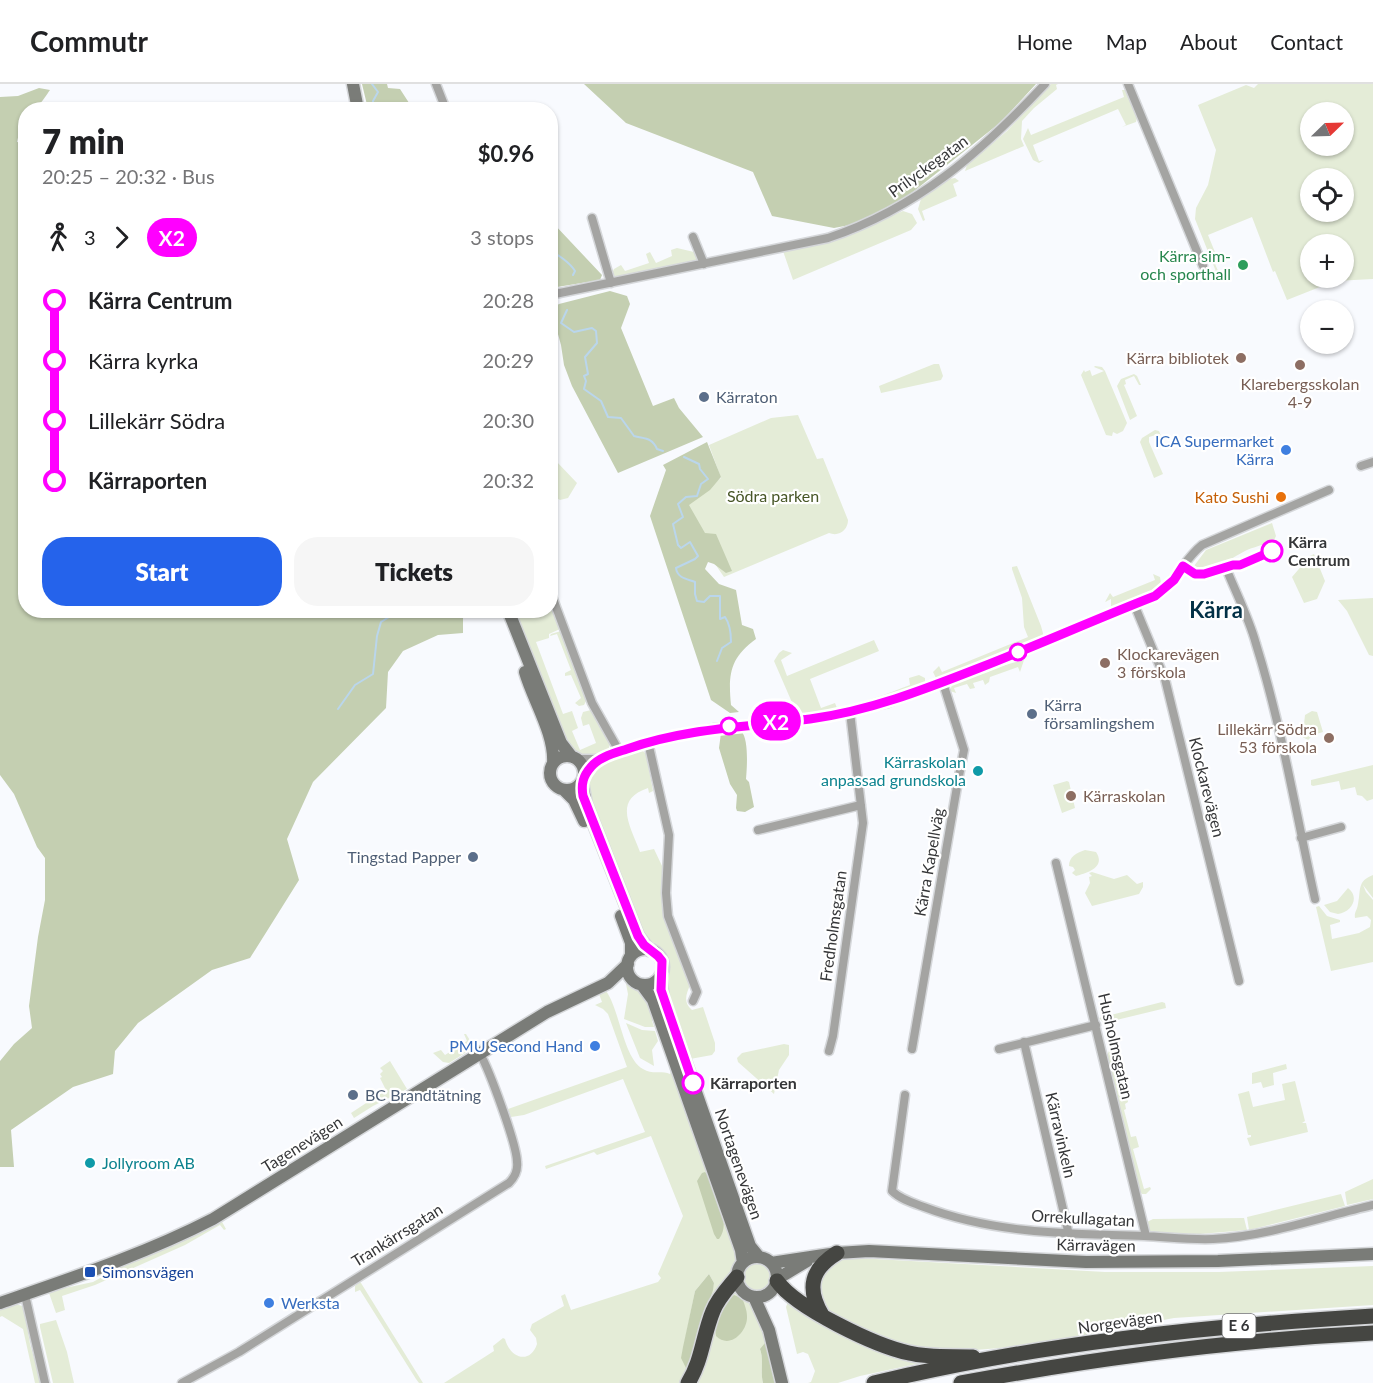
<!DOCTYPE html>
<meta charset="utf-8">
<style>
body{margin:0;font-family:Lato,sans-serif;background:#f6f6f6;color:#202124;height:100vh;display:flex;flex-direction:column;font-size:22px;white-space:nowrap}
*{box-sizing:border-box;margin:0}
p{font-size:20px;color:#757577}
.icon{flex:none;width:33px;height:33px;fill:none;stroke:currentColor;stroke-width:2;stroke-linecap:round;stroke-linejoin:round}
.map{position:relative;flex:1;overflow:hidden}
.details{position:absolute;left:18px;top:18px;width:540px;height:516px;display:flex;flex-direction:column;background:#fff;border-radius:24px;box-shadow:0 2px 4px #0004}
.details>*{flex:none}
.badge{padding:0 12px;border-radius:20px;font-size:21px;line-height:39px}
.needle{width:39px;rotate:67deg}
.controls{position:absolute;left:1300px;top:18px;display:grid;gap:12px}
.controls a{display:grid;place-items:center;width:54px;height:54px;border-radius:50%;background:#fff;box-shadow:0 2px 4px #0004;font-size:30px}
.map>.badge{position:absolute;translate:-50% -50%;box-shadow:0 0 0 3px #fff}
.legs{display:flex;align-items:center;gap:9px;height:66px;padding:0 24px;font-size:20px}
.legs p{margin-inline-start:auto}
.summary{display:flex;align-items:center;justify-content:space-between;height:102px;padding:0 24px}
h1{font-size:33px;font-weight:800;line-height:45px}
.primary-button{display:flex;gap:12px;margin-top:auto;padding:12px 24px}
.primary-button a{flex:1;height:69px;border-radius:24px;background:#2563eb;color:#fff;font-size:24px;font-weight:800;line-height:69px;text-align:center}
.primary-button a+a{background:#f6f6f6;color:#202124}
ul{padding:0 24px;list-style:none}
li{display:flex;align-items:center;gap:21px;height:60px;font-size:22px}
li i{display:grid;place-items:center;width:9px;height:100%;margin:0 8px;background:currentColor}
li i::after{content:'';width:15px;height:15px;margin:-8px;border:4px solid;border-radius:50%;background:#fff}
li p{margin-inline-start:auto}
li:first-child i{background:linear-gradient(#0000 50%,currentColor 0)}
li:last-child i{background:linear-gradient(currentColor 50%,#0000 0)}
header{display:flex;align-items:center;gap:36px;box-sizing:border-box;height:84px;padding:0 30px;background:#fff;border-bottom:2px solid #e0e0e0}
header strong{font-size:28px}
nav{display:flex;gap:33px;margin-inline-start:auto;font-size:21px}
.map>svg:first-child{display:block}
</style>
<header>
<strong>Commutr</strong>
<nav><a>Home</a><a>Map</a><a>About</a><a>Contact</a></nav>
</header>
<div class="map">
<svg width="1373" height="1299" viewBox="0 0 1373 1299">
<rect width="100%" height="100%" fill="#f8fafe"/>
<path fill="#e4ecd7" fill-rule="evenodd" d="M 1051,0 L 1058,0 L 1056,1 L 1057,5 L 1034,24 L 1022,37 L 1021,55 L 1024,62 L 965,87 L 967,81 L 1007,47 Z
M 1258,0 L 1373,0 L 1373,195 L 1335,197 L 1287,216 L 1275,187 L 1273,188 L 1252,133 L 1208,151 L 1217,173 L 1213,175 L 1221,194 L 1219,195 L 1195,135 L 1196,124 L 1208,101 L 1216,66 L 1198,21 L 1246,1 L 1254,4 ZM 1344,28 L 1344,62 L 1311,62 L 1311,28 ZM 1311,94 L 1344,94 L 1344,128 L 1311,128 ZM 1311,160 L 1344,160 L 1344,194 L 1311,194 Z
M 1122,6 L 1125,6 L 1137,34 L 1136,38 L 1122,43 L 1126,41 L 1118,25 L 1033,61 L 1039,77 L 1044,76 L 1039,79 L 1033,76 L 1023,55 L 1028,44 L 1031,51 L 1124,13 Z
M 955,94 L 959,97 L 953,100 L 957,112 L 922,127 L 925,136 L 923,137 L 918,125 L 921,115 L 949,95 Z
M 903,127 L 912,130 L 917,139 L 911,146 L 793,196 L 783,167 L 848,151 Z
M 677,164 L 694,168 L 698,176 L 616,194 L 612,189 L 614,185 L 621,181 L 625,187 L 649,179 L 646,170 L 650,168 L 656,179 L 672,172 L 671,166 Z
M 934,280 L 939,280 L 943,292 L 941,296 L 881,309 L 879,302 Z
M 1095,282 L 1102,283 L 1105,287 L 1127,339 L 1123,347 L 1117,350 L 1113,348 L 1112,352 L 1106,351 L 1081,291 L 1084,286 L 1085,288 L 1090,286 L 1092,292 L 1104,287 L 1094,283 Z
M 1134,290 L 1137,292 L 1141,301 L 1139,301 L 1134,292 L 1125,296 L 1126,300 L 1124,301 L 1137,332 L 1130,336 L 1117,302 L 1121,295 Z
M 798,331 L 817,375 L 823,374 L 848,436 C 848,446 839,453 829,449 L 724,493 L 711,474 L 685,422 L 721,394 L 709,361 L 771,334 Z
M 1155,346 L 1159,347 L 1161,352 L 1159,350 L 1149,353 L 1149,358 L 1163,390 L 1154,394 L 1140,358 L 1142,354 Z
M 556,377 L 577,399 L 568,414 L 560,416 C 547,409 550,392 551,379 Z
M 1272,439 L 1276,452 L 1273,458 L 1272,457 C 1264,461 1253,463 1245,467 C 1233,473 1208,492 1194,482 L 1206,466 Z
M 1314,470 L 1325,497 L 1317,515 L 1304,519 L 1292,493 L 1310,472 Z
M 1017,482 L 1041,542 L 1044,553 L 939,595 L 936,594 L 933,588 L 939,582 L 942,588 L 1028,553 L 1024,543 L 1022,514 L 1012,485 L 1012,483 Z
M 1153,490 L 1160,493 L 1161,500 L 1156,506 L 1111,523 L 1111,515 L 1105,518 L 1110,509 L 1113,513 L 1155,496 Z
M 1373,514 L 1373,572 L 1369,571 L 1347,527 L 1338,516 Z
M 551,521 L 560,545 L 549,550 L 549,554 L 536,558 L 563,630 L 572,627 L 578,644 L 572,647 L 580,666 L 596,659 L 589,640 L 583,642 L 581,634 L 583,628 L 591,626 L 609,656 L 610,660 L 608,667 C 594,673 581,675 568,665 L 514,527 L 550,526 Z
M 561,547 L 587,615 L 584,621 L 579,622 L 575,619 L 581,614 L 571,591 L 565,592 L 565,589 L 571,586 L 557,550 L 550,552 L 551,550 Z
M 874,556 L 879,567 L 810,595 L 821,624 L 835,619 L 837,624 C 862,619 887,610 910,601 L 909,594 L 919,591 L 925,594 L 925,600 C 891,616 835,631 797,630 L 774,577 L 779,569 L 783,566 L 792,569 L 781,576 L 787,592 Z
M 1024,576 L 1020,588 L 1018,583 L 990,593 L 989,598 L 985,601 L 983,596 L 973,599 L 975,604 L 970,605 L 967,600 L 954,604 L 956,609 L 950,607 L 952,601 L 987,586 Z
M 1312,627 L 1317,628 L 1323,648 L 1313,651 L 1308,656 L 1299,651 L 1304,640 L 1305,631 Z
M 641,665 L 646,670 L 653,707 L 649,709 L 648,704 C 612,716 631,743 640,768 L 654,765 L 663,784 L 661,807 L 664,826 L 690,901 C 686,911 683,918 692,926 L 703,923 L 715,959 L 715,967 L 712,971 L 690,975 L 664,907 L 664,876 L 660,869 L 651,863 L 645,854 L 596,737 L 586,695 C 597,676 621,671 641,665 Z
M 1373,681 L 1373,715 L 1367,717 L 1362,712 L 1357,711 L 1355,703 L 1341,706 L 1339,697 L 1313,702 L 1311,701 L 1311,696 Z
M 1067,697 L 1069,698 L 1075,724 L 1062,729 L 1053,701 Z
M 1085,766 L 1096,768 C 1106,783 1088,789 1076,792 L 1072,789 L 1075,786 L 1073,783 L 1069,782 C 1069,773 1076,769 1085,766 Z
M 1092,788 L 1114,795 L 1127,791 L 1137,800 L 1143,798 L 1143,803 L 1139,810 L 1092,822 L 1085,809 L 1090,799 L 1089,793 L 1092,792 L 1089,789 Z
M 1373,791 L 1373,814 L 1363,801 L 1366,808 L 1373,816 L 1373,878 L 1331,887 L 1316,823 L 1319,822 L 1327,832 L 1340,836 L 1340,838 L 1330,841 L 1332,855 L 1359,849 L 1370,843 L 1371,836 L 1367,832 L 1355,834 C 1354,828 1357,827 1358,820 C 1361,806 1357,797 1373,791 Z
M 1348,804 C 1360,813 1352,828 1338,830 L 1330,828 L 1324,821 L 1337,817 Z
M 626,900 C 644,902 648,919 655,935 L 652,937 L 654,943 L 645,943 L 624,935 L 628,910 Z
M 606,907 C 620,926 623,974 643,985 C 652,991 661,986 670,990 L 671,987 L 674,986 L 738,1165 L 735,1186 L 704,1238 L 714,1199 L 709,1190 L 695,1207 L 682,1271 L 689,1285 L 682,1299 L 444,1299 L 494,1267 L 493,1262 L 503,1254 L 505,1255 C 510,1274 530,1281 537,1260 L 536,1254 L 530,1246 L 532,1240 L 564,1222 L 561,1212 L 565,1210 L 571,1226 L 658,1198 L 661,1194 L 658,1190 L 683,1132 L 651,1052 L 597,1071 L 594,1068 L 546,1085 L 545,1082 L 645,1048 L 623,995 L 524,1031 L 511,1033 L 508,1025 L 627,983 L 608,930 L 603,925 L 595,921 L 602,918 L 599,910 Z
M 1162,918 L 1165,919 L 1166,924 L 1104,939 L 1099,934 Z
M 626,939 L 642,946 L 655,947 L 658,957 L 652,966 L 654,982 L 640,974 Z
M 464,950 L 466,950 L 471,958 L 470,966 L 449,979 L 443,978 L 433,969 L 441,966 L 445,971 L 467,957 Z
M 784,960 L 789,961 L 789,971 L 779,986 L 774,1010 L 738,978 L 737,974 L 742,969 Z
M 1109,967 L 1115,967 L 1117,972 L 1111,974 L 1121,1013 L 1127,1012 L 1128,1018 L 1125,1020 L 1126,1025 L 1124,1026 L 1131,1053 L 1136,1052 L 1139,1063 L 1133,1065 L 1144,1105 L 1150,1103 L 1151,1105 L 1146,1110 L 1142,1110 L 1140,1107 L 1107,972 Z
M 390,977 L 407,1005 L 373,1022 L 354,1034 L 351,1029 L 386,1006 L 380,994 L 382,993 L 380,990 L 383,987 L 380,984 Z
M 1286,980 L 1287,985 L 1273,989 L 1274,1001 L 1263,1004 L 1261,998 L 1252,1000 L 1252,989 Z
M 1295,997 L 1305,1037 L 1302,1039 L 1306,1039 L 1308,1048 L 1250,1062 L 1247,1054 L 1251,1053 L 1251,1051 L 1248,1051 L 1238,1010 L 1249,1007 L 1253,1023 L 1285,1016 L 1282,1000 Z
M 1373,1095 L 1373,1115 L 1347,1121 L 1345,1108 Z
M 1341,1110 L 1345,1122 L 1249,1146 L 1247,1133 Z
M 1244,1134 L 1247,1146 L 1200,1150 L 1155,1149 L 1150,1147 L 1147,1138 L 1153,1135 Z
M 221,1136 L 226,1145 L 224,1146 L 220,1141 L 185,1161 L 95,1201 L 62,1212 L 65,1226 L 56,1229 L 49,1209 L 51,1207 L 93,1198 L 122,1182 L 178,1159 Z
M 857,1174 L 1105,1188 L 1219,1188 L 1373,1182 L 1373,1221 L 1174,1234 L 1081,1252 L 1000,1264 L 951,1268 L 903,1261 L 844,1236 L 827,1226 L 819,1214 L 818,1200 L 824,1187 L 839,1176 Z
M744 1193a13 13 0 1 1 26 0a13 13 0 1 1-26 0Z
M 360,1198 L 361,1199 L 423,1299 L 419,1299 L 416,1295 L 360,1206 L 355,1208 L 355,1202 Z
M 737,1204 L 750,1217 L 763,1243 L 773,1281 L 760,1265 C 764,1276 760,1287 763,1299 L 694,1299 L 718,1225 Z
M 789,1215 L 930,1277 L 860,1292 L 838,1299 L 808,1299 L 811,1298 L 815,1287 L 808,1270 L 803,1268 L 797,1270 L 786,1223 Z
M 16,1220 L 22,1222 L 25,1230 L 30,1260 L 41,1299 L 35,1299 L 23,1245 L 2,1232 L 0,1233 L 0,1226 Z
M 56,1236 L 67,1268 L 74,1299 L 53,1299 L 40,1243 L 40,1240 Z"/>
<path fill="#c4cfb1" d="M 362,0 L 387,0 L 388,4 L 400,5 L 413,25 L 368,25 Z
M 584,0 L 1036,0 L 1001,38 L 909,111 L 871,137 L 834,144 L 772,132 L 753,88 L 626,39 Z
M 39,4 L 50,6 C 43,16 38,26 26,26 C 26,37 19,47 17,58 L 26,59 L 26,526 L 463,527 L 463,549 L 438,551 L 403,567 L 388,588 L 386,624 L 313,698 L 287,755 L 299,796 L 250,874 L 212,886 L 138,939 L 115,967 L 113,990 L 73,1003 L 11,1046 L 14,1083 L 0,1083 L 0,977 L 14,960 L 32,944 L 29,922 L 38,853 L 45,816 L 45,774 L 37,763 L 14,710 L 0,691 L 0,13 L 18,12 Z
M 550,133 L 553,139 L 602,191 L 600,196 L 551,204 Z
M 610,207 L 627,212 L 630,220 L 621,244 L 653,322 L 674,314 L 679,324 L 703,353 L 618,389 L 572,302 L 564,281 L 561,261 L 553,232 L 553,224 L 559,220 Z
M 707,358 L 721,393 L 710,406 L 689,421 L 705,449 L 716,450 L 732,487 L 726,489 L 714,480 L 708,478 L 705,485 L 719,500 L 736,506 L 742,541 L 753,545 L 756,555 C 730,574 728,590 731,621 L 739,628 L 730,629 L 711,616 L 650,432 L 666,386 L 663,381 Z
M 729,647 L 741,647 C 749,654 747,684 746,695 L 749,698 L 754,723 L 745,728 L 737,727 L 736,724 L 737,711 L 730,700 L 719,664 L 721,649 Z
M 705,1088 L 709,1092 C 715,1109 732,1138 719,1155 L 717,1155 L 714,1150 L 697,1097 L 702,1089 Z
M 709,1190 L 714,1199 L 713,1206 L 689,1285 L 686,1284 L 681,1274 L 683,1263 L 695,1207 Z
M 734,1211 L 742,1214 C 744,1219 747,1226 747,1232 C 748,1247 730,1266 716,1252 C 713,1237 720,1218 734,1211 Z
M 765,1259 L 777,1299 L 763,1299 C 760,1287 764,1276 760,1265 Z"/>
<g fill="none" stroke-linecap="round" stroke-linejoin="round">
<path stroke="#bad6ec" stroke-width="2" d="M 372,0 L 378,8 L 373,17 L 373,26
M 550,167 C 559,171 570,179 575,187 L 573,191
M 567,226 L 561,239 L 574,248 L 592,244 L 596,247 L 597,259 L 585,273 L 588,290 L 584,292 L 586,297 L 584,305 L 601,317 L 608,333 L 621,334 L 634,352 C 644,355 652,353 657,365 L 663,367
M 684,373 L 699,380 L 700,385 L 708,395 L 701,400 L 697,412 L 686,413 L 678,420 L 683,433 L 673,440 L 678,461 L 681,464 L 690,458 L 698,472 L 695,475 L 676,484 C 677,494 687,495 695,498 L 695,510 L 697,517 L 704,518 L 710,512 L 720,512 L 720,535 L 725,533 C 730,540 731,550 731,558 L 722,564 L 717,577
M 338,625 L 355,601 L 373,590 L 377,552 L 381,538 L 389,533"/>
<g stroke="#d5d7da" stroke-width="11">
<path id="street" d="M 436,0 L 445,23 L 444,26
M 1128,0 L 1203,182
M 592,134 L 611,199
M 693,153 L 704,180
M 550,211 L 828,154 C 918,124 981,68 1045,0
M 1361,382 L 1373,378
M 1183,482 C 1197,493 1210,490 1226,484 C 1236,509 1249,534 1256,560 C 1282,643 1296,730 1315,815
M 550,507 L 592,619 L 619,667
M 1134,520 L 1165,595 L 1239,897
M 648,658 L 669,751 L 666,809 L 668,832 L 697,908 L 693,917
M 578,675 L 599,675 L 648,658 L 715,644 L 813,635 L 888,619 L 1018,568 L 1155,511 C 1176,499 1183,476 1202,461 L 1329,406
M 584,692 L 591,682 L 599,676
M 758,746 L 861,721
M 1301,754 L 1341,743
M 1056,779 L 1146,1152
M 1024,958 L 1069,1151
M 912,965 L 958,697 L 964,666 L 943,599
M 999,965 L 1096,941
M 829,967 L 833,952 L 863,739 L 850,628
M 905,1011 L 892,1107 C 900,1115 913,1119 924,1123 C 995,1150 1070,1150 1144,1152 C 1167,1153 1190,1156 1213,1155 C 1264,1153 1322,1133 1373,1121
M 25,1211 L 45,1299
M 182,1299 L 239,1268 L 509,1099 C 515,1093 518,1086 517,1078 C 517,1061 489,985 480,970"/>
</g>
<g stroke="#d5d7da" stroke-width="15">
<path id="secondary" d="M 353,0 L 358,26
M 508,526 L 561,659 L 571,672
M 525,588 C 533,616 555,650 553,679
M550 689a17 17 0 1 1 34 0a17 17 0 1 1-34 0Z
M 582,698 L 586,720 L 638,852 L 649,866
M 564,706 L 574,716 L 584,737
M 621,832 L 631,859 L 631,872
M627 883a18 18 0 1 1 36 0a18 18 0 1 1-36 0Z
M 660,893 L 663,914 L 750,1162 L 759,1173
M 642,901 L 653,916 L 741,1166 L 743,1179
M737 1193a20 20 0 1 1 40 0a20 20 0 1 1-40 0Z
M 771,1179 L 837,1169 L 869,1167 L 1086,1178 L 1218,1177 L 1373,1170
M 777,1195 L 807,1177
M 754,1213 L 769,1246 L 782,1299
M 0,1219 C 72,1194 145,1170 213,1135 L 547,928 L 608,899 L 628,880"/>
</g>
<g stroke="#d5d7da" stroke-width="18">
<path id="highway" d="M 777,1197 C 796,1224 876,1262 909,1269 C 930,1274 951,1272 973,1273
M 822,1231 C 806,1204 811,1185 837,1169
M 688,1299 C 702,1277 703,1251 713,1227 C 718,1214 728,1204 737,1193
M 874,1299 C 1037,1260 1206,1242 1373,1232
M 961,1299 C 1097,1274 1235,1256 1373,1249"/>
</g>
<use href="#street" stroke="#a4a4a2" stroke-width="8"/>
<use href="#secondary" stroke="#7a7c78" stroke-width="12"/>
<use href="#highway" stroke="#454642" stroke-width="15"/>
</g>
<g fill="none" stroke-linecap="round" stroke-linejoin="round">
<g stroke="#fff" stroke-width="14">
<path id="line-1" d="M 693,999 L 661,906 L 662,877 L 658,872 L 644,861 L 638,852 L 583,712 C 581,700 583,692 591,683 C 599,673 615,669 627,665 C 686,644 748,643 810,635 C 869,627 923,606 979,584 C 1038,561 1096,535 1155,512 L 1174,496 L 1183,482 L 1195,490 L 1204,490 L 1233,481 L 1240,481 L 1272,467"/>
</g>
<use href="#line-1" stroke="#f0f" stroke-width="9"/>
</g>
<circle fill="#2e9e5b" stroke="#fff" stroke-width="2" cx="1243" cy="181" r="6"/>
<g fill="#8d6e63" stroke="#fff" stroke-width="2">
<circle cx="1241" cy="274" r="6"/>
<circle cx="1300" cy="281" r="6"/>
<circle cx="1105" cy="579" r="6"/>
<circle cx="1329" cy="654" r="6"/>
<circle cx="1071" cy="712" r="6"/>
</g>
<g fill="#5c6f8a" stroke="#fff" stroke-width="2">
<circle cx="704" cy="313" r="6"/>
<circle cx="1032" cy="630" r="6"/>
<circle cx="473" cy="773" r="6"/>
<circle cx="353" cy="1011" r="6"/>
</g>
<g fill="#3f7fe0" stroke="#fff" stroke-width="2">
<circle cx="1286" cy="366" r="6"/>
<circle cx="595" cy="962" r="6"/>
<circle cx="269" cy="1219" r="6"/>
</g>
<circle fill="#e8710a" stroke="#fff" stroke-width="2" cx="1281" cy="413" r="6"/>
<g fill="#fff" stroke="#f0f" stroke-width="3">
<circle cx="1272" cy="467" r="10"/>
<circle cx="1018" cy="568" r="8"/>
<circle cx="729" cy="642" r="8"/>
<circle cx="693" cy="999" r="10"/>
</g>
<g fill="#0f9aa8" stroke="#fff" stroke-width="2">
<circle cx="978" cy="687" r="6"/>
<circle cx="90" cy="1079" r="6"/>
</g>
<rect fill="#1a4fb4" stroke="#fff" stroke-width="2" x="84" y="1182" width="12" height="12" rx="3"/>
<g text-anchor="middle" stroke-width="4.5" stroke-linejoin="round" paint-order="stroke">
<rect fill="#fff" stroke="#727274" stroke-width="1.5" x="1222.5" y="1230" width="33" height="24" rx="4.5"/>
<g font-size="15" font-weight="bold" fill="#353638">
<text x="1239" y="1247">E 6</text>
</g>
<g font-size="16" fill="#353638" stroke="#fff">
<text transform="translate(928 82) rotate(-36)" y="6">Prilyckegatan</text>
<text transform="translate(1207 703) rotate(76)" y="6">Klockarevägen</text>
<text transform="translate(929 778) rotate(-80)" y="6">Kärra Kapellväg</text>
<text transform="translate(833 842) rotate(-82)" y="6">Fredholmsgatan</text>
<text transform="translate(1116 962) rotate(77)" y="6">Husholmsgatan</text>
<text transform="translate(1061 1051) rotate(77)" y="6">Kärravinkeln</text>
<text transform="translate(302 1060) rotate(-32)" y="6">Tagenevägen</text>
<text transform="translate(739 1080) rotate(71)" y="6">Nortagenevägen</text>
<text transform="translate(1083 1134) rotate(3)" y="6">Orrekullagatan</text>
<text transform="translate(397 1151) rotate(-32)" y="6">Trankärrsgatan</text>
<text transform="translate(1096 1161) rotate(1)" y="6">Kärravägen</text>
<text transform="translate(1120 1238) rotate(-8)" y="6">Norgevägen</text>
</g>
<g font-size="16" fill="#27864d" stroke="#fff" text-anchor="end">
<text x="1231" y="178">Kärra sim-<tspan x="1231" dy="18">och sporthall</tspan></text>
</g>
<g font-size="16" fill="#785e54" stroke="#fff" text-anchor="end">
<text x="1229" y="280">Kärra bibliotek</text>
<text x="1300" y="306" text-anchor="middle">Klarebergsskolan<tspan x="1300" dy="18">4-9</tspan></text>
<text x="1117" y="576" text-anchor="start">Klockarevägen<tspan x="1117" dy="18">3 förskola</tspan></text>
<text x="1317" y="651">Lillekärr Södra<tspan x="1317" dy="18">53 förskola</tspan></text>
<text x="1083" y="718" text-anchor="start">Kärraskolan</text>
</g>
<g font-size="16" fill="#4e5e75" stroke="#fff" text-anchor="start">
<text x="716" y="319">Kärraton</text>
<text x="1044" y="627">Kärra<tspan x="1044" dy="18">församlingshem</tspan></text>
<text x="461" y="779" text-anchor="end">Tingstad Papper</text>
<text x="365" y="1017">BC Brandtätning</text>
</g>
<g font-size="16" fill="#366cbe" stroke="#fff" text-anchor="end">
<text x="1274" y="363">ICA Supermarket<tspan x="1274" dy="18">Kärra</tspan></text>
<text x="583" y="968">PMU Second Hand</text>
<text x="281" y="1225" text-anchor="start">Werksta</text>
</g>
<g font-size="16" fill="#475627" stroke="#fff">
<text x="773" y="418">Södra parken</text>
</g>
<g font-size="16" fill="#c56008" stroke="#fff" text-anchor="end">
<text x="1269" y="419">Kato Sushi</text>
</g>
<g font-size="16" font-weight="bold" fill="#353638" stroke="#fff" text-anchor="start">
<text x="1288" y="464">Kärra<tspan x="1288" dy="18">Centrum</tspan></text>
<text x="710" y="1005">Kärraporten</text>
</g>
<g font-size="16" fill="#0d838f" stroke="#fff" text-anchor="end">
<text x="966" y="684">Kärraskolan<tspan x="966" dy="18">anpassad grundskola</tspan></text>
<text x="102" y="1085" text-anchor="start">Jollyroom AB</text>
</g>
<g font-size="16" fill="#164399" stroke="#fff" text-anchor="start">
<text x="102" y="1194">Simonsvägen</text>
</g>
<g font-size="22" font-weight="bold" fill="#033146" stroke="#fff">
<text x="1216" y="534">Kärra</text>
</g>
</g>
</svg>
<div class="controls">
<a><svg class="needle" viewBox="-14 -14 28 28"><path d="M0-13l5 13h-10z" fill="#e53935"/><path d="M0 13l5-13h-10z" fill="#757577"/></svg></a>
<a><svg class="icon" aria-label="locate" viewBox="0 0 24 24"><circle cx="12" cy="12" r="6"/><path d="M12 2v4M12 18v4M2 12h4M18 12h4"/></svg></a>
<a>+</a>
<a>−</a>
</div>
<b class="badge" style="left:776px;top:637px;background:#f0f;color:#fff">X2</b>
<section class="details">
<div class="summary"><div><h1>7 min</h1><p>20:25 – 20:32 · Bus</p></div><b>$0.96</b></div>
<div class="legs"><svg class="icon" aria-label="walk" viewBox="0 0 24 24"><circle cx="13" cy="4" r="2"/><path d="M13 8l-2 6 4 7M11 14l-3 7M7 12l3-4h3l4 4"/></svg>3<svg class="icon" aria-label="forward" viewBox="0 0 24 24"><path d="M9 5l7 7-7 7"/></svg><b class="badge" style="background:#f0f;color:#fff">X2</b><p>3 stops</p></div>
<ul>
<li><i style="color:#f0f"></i><b>Kärra Centrum</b><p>20:28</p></li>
<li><i style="color:#f0f"></i><span>Kärra kyrka</span><p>20:29</p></li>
<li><i style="color:#f0f"></i><span>Lillekärr Södra</span><p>20:30</p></li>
<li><i style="color:#f0f"></i><b>Kärraporten</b><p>20:32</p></li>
</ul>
<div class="primary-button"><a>Start</a><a>Tickets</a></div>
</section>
</div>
